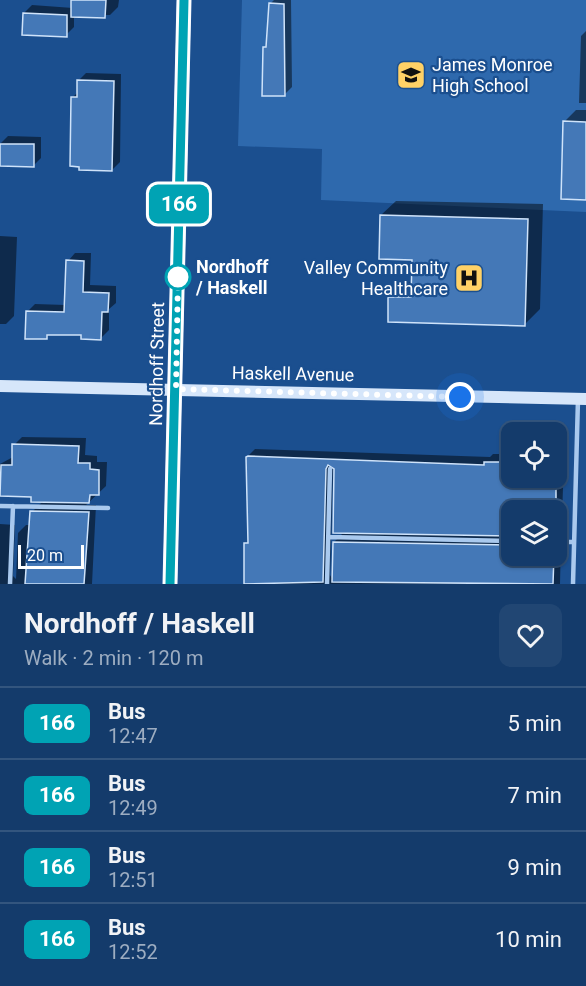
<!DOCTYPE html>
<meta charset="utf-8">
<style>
body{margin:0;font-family:Roboto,sans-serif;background:#214673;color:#f1f3f6;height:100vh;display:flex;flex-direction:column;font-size:22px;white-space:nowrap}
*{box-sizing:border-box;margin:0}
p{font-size:20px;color:#9dadc1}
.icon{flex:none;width:33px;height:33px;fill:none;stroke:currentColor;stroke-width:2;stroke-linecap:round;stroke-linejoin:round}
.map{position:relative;height:584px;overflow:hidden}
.panel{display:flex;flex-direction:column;background:#143b6b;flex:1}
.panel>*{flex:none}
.badge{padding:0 12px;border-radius:9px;font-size:21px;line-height:39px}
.controls{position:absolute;left:501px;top:422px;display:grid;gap:12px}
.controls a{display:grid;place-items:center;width:66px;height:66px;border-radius:12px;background:#143b6b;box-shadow:0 2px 4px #0004,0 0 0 2px #33557e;font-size:30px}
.scale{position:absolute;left:18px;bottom:15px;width:66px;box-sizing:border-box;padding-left:6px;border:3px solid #fff;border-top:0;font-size:16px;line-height:21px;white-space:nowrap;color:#fff;-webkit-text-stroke:4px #1b4f8f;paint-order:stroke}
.you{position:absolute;width:30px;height:30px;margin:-15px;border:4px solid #fff;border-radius:50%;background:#1a73e8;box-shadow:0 0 0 9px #1a73e833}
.map>.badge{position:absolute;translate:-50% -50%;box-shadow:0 0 0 3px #fff}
.round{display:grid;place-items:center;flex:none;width:63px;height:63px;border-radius:12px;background:#214673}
.overview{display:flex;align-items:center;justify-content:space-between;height:102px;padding:0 24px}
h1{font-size:28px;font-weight:700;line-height:45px}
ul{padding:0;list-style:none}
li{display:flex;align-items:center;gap:18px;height:72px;padding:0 24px;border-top:2px solid #33557e}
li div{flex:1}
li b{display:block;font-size:22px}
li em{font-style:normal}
li .badge{min-width:66px;font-weight:700;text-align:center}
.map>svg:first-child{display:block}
</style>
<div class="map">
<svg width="586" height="584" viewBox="0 0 586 584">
<rect width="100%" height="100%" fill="#1b4f8f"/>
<path fill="#2e69ad" d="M 242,0 L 586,0 L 586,212 L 321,200 L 322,149 L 238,146 Z"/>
<path fill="#0007" fill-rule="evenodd" d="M 73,0 L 119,0 L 118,7 L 110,15 L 74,15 L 74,27 L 66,35 L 24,13 L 32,5 L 73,8 Z
M 274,0 L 291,0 L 292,87 L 284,95 L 265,47 L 268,44 L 270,4 Z
M 586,31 L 586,103 L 579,103 L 581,36 Z
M 86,73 L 121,74 L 120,162 L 112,170 L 72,98 L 78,92 L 78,81 Z
M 576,110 L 586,110 L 586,198 L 564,122 Z
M 8,136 L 41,137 L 41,158 L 33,166 L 0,165 L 0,144 Z
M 396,201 L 543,204 L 540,309 L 525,324 L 390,297 L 404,282 L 413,283 L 413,258 L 381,215 Z
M 0,236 L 17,237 L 14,316 L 6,324 L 0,324 Z
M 75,253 L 91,253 L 90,285 L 116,286 L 116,303 L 109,309 L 109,330 L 101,338 L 82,334 L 50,333 L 46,338 L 27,312 L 35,304 L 66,305 L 68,261 Z
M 22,437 L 86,438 L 85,455 L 97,456 L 97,462 L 107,462 L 106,486 L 86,505 L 96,505 L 92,584 L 0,584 L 0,524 L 15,525 L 13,576 L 16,579 L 18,533 L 26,525 L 31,525 L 32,512 L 43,501 L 32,496 L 0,495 L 0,464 L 13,457 L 14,445 Z
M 255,449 L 490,457 L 493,454 L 512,454 L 512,477 L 556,477 L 556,455 L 564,455 L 562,519 L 559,533 L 561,538 L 560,584 L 245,584 L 246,544 L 250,540 L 247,457 ZM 333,466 L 336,468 L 345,531 L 334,542 L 333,580 L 330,575 ZM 512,510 L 556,510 L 556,555 L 512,555 Z"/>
<path fill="#4478b7" stroke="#cfe3fa" stroke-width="1.5" d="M 71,0 L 106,0 L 105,18 L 71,17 Z
M 269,3 L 284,4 L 285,96 L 262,96 L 263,47 L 266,47 Z
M 23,13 L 67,15 L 67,37 L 22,35 Z
M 77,80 L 114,81 L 112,171 L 79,170 L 79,167 L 70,166 L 71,97 L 77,97 Z
M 563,121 L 586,122 L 586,200 L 561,199 Z
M 0,144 L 34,144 L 34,167 L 0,166 Z
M 380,215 L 528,219 L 525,326 L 388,322 L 388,297 L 411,297 L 412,260 L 379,259 Z
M 66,260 L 84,261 L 83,292 L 109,293 L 108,312 L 102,312 L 101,340 L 81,339 L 81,335 L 47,335 L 47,339 L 25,339 L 26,311 L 64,312 Z
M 12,444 L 79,446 L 78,463 L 90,463 L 90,469 L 99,470 L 99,495 L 90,495 L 89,503 L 31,502 L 31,497 L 0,496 L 1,465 L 12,465 Z
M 248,456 L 484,465 L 484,462 L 512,462 L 512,477 L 556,477 L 556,510 L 512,510 L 512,536 L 333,533 L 334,469 L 328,465 L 326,469 L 323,582 L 244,584 L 244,543 L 248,543 L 246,457 Z
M 30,511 L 89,512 L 84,584 L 25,584 Z
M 333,542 L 512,545 L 512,555 L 554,555 L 553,584 L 332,582 Z"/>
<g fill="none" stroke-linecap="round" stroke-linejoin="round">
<path stroke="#a9c9ee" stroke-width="4.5" d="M 0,506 L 108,508
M 329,537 L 512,541
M 556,542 L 574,542
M 10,584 L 13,506
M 327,584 L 330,469
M 573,584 L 578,399"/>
<path stroke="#d6e6fa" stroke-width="12" d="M 0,386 L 586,399"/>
<path stroke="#f0f6ff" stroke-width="15" d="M 170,584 L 184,0"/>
</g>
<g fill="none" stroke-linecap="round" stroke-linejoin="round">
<g stroke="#fff" stroke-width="14">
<path id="line" d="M 170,584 L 184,0"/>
</g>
<use href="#line" stroke="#00a3b4" stroke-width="9"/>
<path stroke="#fff" stroke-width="6" stroke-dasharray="0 10.8" d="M 178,277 L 176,389 L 460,397"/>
</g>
<defs>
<g id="school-square" transform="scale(1.5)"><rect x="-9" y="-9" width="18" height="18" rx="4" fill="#ffd166" stroke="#1b4f8f"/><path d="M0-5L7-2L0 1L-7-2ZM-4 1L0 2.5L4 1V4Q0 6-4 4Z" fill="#111"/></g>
<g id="hospital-square" transform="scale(1.5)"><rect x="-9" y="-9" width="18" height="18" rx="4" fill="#ffd166" stroke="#1b4f8f"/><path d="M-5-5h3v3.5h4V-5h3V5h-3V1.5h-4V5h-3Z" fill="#111"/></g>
</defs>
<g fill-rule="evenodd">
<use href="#school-square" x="411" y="75"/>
<use href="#hospital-square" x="469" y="278"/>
</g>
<circle fill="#fff" stroke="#00a3b4" stroke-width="3" cx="178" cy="277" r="12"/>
<g text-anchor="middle" stroke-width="4.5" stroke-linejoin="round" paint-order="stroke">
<g font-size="18" fill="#fff" stroke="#1b4f8f" text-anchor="start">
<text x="432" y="71">James Monroe<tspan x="432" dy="21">High School</tspan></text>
<text x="448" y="274" text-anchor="end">Valley Community<tspan x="448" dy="21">Healthcare</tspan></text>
</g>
<g font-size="18" font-weight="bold" fill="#fff" stroke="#1b4f8f" text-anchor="start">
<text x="196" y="273">Nordhoff<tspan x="196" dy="21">/ Haskell</tspan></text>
</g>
<g font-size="18" fill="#fff" stroke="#1b4f8f">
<text transform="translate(157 364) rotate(-89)" y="6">Nordhoff Street</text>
<text transform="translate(293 374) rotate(1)" y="6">Haskell Avenue</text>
</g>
</g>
</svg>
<div class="controls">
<a><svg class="icon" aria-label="locate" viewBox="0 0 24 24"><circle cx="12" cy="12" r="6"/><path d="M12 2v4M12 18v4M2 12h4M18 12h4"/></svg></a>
<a><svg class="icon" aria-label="layers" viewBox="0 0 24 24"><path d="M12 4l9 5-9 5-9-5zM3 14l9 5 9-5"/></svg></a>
</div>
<div class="scale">20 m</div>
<div class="you" style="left:460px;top:397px"></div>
<b class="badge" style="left:179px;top:204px;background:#00a3b4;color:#fff">166</b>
</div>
<section class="panel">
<div class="overview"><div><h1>Nordhoff / Haskell</h1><p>Walk · 2 min · 120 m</p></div><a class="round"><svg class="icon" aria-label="heart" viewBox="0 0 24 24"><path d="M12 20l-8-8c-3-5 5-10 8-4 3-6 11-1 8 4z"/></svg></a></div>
<ul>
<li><span class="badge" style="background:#00a3b4;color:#fff">166</span><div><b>Bus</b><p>12:47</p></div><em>5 min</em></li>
<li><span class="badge" style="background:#00a3b4;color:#fff">166</span><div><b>Bus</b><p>12:49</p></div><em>7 min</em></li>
<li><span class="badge" style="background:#00a3b4;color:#fff">166</span><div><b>Bus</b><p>12:51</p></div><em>9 min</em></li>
<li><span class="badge" style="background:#00a3b4;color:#fff">166</span><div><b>Bus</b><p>12:52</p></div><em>10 min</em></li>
</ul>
</section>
